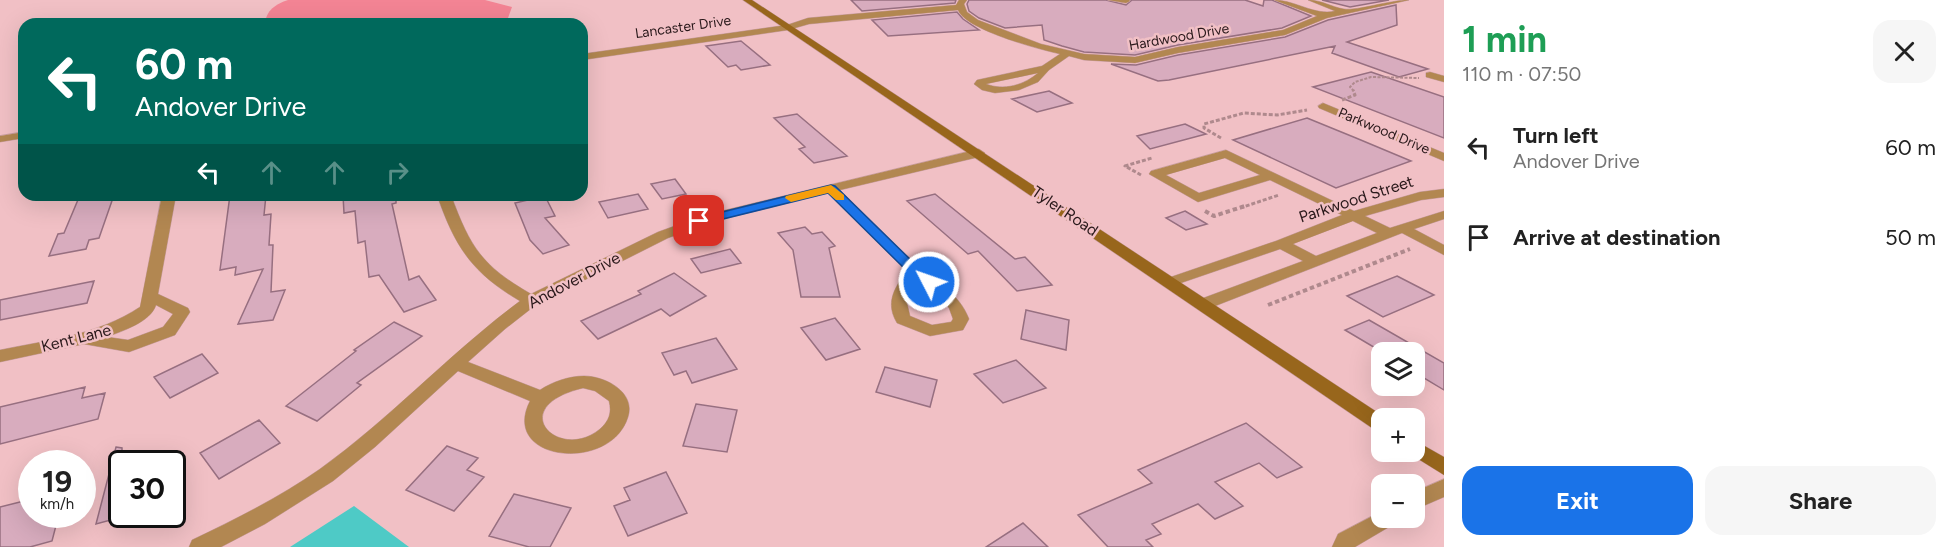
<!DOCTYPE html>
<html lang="en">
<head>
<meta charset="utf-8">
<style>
  :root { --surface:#fff; --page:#f6f6f6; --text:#222; --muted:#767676; --accent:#1a73e8 }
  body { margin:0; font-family:Figtree,sans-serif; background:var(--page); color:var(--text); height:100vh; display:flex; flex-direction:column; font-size:22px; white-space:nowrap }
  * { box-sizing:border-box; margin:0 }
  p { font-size:20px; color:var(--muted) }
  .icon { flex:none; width:33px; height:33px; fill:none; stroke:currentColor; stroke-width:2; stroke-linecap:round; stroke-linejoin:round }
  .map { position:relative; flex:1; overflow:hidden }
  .details { display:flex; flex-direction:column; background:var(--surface); width:510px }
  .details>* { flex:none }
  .guide { position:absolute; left:18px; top:18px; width:570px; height:183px; border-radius:18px; box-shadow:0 6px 24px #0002; background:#00695c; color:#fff; overflow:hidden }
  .buttons { position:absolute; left:1371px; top:342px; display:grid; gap:12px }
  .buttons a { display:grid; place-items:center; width:54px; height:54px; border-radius:12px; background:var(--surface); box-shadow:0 6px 24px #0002; font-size:30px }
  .speed { position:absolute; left:18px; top:450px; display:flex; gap:12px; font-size:30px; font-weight:700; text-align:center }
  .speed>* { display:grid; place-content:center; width:78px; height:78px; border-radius:50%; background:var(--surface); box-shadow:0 6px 24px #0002; line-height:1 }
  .speed small { font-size:15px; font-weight:400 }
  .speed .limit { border:3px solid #111; border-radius:9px; background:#fff; color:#111 }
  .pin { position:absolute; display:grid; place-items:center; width:51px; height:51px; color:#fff; margin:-26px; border-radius:12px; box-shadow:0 3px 9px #0006 }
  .me { position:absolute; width:66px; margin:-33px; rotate:311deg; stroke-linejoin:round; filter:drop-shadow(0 0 4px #0008) }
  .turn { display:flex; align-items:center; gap:21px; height:126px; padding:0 18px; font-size:27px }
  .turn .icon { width:78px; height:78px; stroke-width:2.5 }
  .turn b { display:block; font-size:42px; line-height:51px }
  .lanes { display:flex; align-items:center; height:57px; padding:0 18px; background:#0003; justify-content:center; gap:30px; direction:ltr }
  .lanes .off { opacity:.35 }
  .round { display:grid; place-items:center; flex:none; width:63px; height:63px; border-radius:18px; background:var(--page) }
  .headline { display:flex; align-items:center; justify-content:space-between; height:102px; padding:0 18px }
  h1 { font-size:36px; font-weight:700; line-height:45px; color:#1e9e55 }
  .primary-button { display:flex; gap:12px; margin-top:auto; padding:12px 18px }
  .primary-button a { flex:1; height:69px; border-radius:18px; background:var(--accent); color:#fff; font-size:24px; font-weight:700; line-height:69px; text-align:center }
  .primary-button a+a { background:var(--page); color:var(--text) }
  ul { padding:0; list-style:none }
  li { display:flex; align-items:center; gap:18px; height:90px; padding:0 18px }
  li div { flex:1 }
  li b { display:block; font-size:22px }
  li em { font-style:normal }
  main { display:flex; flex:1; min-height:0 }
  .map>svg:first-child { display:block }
  .green { fill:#f38494 }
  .water { fill:#4ecac6 }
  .building { fill:#d8acbe; stroke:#976f80; stroke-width:1.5 }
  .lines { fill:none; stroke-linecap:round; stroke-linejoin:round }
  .street-casing { stroke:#c99ea3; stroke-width:1 }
  .secondary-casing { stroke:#c99ea3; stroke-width:1 }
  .path-far2 { stroke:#af898d; stroke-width:2; stroke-dasharray:3 1.5; stroke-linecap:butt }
  .path-far1 { stroke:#af898d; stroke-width:3; stroke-dasharray:4 2; stroke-linecap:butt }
  .path { stroke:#af898d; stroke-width:4; stroke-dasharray:4.5 3; stroke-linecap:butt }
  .street { fill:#b28751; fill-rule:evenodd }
  .secondary { fill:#98661c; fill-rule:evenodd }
  .route { fill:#1a73e8; stroke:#114b97; stroke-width:1.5 }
  .slow { fill:#f59e0b }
  .labels { text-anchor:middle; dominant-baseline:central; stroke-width:5; stroke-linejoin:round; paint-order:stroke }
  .far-street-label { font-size:14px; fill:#29181a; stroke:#f1c0c5 }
  .street-label { font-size:16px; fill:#29181a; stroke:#f1c0c5 }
</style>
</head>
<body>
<main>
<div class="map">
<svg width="1444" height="547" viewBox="0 0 1444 547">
  <rect width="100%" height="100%" fill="#f1c0c5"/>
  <path class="green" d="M288,0H485L512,7L508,18L501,24H265C266,10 276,4 288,0Z"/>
  <path class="water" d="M354,506L409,547H290Z"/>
  <path class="building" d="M851,0H956L955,3L862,11Z
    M969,0H1106L1126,5L1132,0H1245L1263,6L1264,0H1272L1311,16L1282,28L1178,45L1135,55L1084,52L1062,46L1044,40L1042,25L1005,28L979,18L969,11L967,4Z
    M1322,0H1389L1350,7Z
    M1396,5L1397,25L1347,42L1428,69L1399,77L1332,53L1335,46L1169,80L1158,81L1111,64L1136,65L1178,55L1285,37L1328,20Z
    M957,12L963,19L979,30L888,36L872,20Z
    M741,41L770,65L741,70L736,65L728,67L706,46Z
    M1371,72L1444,97V138L1313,87Z
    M1049,91L1072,103L1037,112L1012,99Z
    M797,114L830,142L847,156L814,163L799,149L805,147L774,118Z
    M1307,118L1356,138L1411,161L1336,188L1233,140Z
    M1185,124L1206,134L1150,149L1137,136Z
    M675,179L686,194L662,199L651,184Z
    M638,194L648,209L608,218L599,202Z
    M935,194L1015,259L1025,257L1052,285L1017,291L978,251L968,254L907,201Z
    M80,195H114L99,238L89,240L86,249L49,256L58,234L64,233Z
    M230,195H266L264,215L271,214L269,245H273L271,292L285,290L273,320L238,324L263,269L235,275L236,267L220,270Z
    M343,195H396V203L392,204L409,280L419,276L436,300L404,312L379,275L369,277L365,241L358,243L355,211L344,213Z
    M545,196L555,216L545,218L569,245L543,254L530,240L515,203Z
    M1185,211L1207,224L1186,230L1166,218Z
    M805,227L812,234L822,232L835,246L829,248L840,297H801L793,250L778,233Z
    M730,249L741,263L701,273L691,259Z
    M674,273L706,296L670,316L661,309L598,339L581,321L641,294L638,291Z
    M1397,276L1434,295L1383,317L1347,296Z
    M94,281L87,303L0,320V300Z
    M1026,310L1069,320L1066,350L1021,339Z
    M835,318L860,349L826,360L801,328Z
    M1369,320L1444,363V390L1414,372V352H1382L1345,330Z
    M394,322L422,336L357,383L361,385L317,421L286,406L356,351L354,350Z
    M716,338L737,369L692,383L686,371L674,375L662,353Z
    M202,354L218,373L170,398L154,377Z
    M1016,360L1046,388L1003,403L974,374Z
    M885,367L937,380L930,407L876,392Z
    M85,387L82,398L105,393L98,419L0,444V407Z
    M696,404L737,410L727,452L683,446Z
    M259,420L280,443L219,479L200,453Z
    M1246,423L1302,467L1277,478L1259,463L1215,482L1243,506L1215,519L1198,504L1152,524L1161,534L1146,540L1153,547H1108L1078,515L1152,483L1138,470Z
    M447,446L478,458L467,470L484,477L454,511L406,490Z
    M116,447L122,448V517L96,524Z
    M666,472L687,513L628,536L614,506L630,500L624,488Z
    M514,494L571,508L550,547H529L489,536Z
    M32,499V514H59L52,541L30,547H0V507Z
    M1023,523L1048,547H986Z"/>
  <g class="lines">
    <defs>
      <path id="street" d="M959,0H967L964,4L967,12L978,20L1041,44L1084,54L1135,57L1178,47L1283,30L1317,16L1274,0C1295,0 1315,16 1335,11L1308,0C1322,0 1331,7 1344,9C1357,11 1390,0 1409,0L1327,18L1285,35L1178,53L1135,63L1084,60L1069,56L1049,70L1038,82L1019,90L995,93L982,90L974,84L977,80L1042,66L1060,54C1038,49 966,30 958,10L809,24L788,30L582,60V54L787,25L808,18L956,5ZM1038,73C1024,85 1004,91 986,84Z
        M1108,0H1129L1130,1L1126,3Z
        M1430,72L1444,76V82L1426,77V73Z
        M1323,103L1444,153V161L1319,108L1318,106Z
        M24,132V138L0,142V136Z
        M979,149L985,153L983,156L840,190C866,216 891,241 918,266C938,284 959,293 969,319L963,330L930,336L897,323C885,303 894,288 907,271L828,193L715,221L668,238L537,304L505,329L468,362L540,390C552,382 569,376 584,376C605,376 636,392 628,417C611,473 499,462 530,401L458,371L375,447L333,481L265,524L221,547H189L192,540C236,519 280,497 320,469C391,418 450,353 520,301C472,273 455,247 437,195H451C470,247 482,266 531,294L658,232L705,215ZM916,279L939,296L949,308L953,319L951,322L932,325L910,316L906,299ZM583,388L595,391L609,401C612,413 609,421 600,429C559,463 503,407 583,388Z
        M1226,150L1354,211L1420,192L1444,189V197L1421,200L1365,216L1390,228L1444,211V219L1414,229L1444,245V255L1402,233L1210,308H1198L1196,304L1198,300L1303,261L1280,249L1175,285H1165L1162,282L1165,279L1276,241L1342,215L1270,180L1198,202L1149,174L1151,171ZM1225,158L1260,175L1199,193L1166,175ZM1353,221L1377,233L1316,256L1293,244Z
        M162,195H176L158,294L188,308L190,312L175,335L129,352L84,344L0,362V350C48,340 98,335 140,307ZM156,305L173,314L163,327L128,340L107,337C122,331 151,322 156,305Z
        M1444,479V497L1414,510V492Z
        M1382,511V518H1397L1394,524L1355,547H1332L1338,534Z"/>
      <path id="secondary" d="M743,0H752L1386,418H1382V432L1375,430Z
        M1414,440L1444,457V475L1407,452H1414Z"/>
    </defs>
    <use href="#street" class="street-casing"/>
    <use href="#secondary" class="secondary-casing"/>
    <path class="path-far2" d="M1354,91L1350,87L1355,82L1371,77L1419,78"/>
    <path class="path-far1" d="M1342,100L1355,95L1353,90
      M1221,138L1204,128V124L1244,113L1277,115L1307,110
      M1141,175L1125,166L1152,158
      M1240,208L1279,195"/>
    <path class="path" d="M1205,211L1214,216L1245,206
      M1268,305L1410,249"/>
    <use href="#street" class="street"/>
    <use href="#secondary" class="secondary"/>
  </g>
  <path class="route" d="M831,185L835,186L919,268L936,282L934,285H925L910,274L828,193L699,225L692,221L694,219Z"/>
  <path class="slow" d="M831,185L844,195V200H836L828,193L791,202L785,198L786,196Z"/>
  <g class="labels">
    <g class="far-street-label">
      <text transform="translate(683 27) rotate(-8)">Lancaster Drive</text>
      <text transform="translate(1179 37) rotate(-10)">Hardwood Drive</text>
      <text transform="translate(1384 131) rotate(23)">Parkwood Drive</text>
    </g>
    <g class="street-label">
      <text transform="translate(1356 199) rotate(-18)">Parkwood Street</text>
      <text transform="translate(1065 211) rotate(34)">Tyler Road</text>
      <text transform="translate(574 280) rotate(-28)">Andover Drive</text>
      <text transform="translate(76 338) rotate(-14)">Kent Lane</text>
    </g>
  </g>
</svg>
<div class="buttons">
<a><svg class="icon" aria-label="layers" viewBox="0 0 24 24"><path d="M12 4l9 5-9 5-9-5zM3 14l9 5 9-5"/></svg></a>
<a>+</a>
<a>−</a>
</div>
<div class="speed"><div>19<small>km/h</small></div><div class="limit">30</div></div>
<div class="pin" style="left:699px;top:221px;background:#d93025"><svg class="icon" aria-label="arrive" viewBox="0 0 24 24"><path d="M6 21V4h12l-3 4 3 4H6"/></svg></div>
<svg class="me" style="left:929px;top:282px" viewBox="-20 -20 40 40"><circle r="17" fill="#1a73e8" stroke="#fff" stroke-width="3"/><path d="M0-11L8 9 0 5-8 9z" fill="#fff"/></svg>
<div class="guide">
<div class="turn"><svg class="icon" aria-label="left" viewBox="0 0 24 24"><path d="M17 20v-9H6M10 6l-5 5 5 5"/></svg><div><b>60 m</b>Andover Drive</div></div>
<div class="lanes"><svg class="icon" aria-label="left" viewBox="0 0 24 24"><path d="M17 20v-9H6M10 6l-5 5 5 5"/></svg><svg class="icon off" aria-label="ahead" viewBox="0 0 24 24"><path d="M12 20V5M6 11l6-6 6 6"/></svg><svg class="icon off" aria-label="ahead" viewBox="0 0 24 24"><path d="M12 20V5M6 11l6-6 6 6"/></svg><svg class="icon off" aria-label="right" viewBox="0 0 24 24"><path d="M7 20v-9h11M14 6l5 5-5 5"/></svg></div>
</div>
</div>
<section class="details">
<div class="headline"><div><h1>1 min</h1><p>110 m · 07:50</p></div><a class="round"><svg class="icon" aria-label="close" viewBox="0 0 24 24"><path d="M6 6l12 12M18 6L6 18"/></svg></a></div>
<ul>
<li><svg class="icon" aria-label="left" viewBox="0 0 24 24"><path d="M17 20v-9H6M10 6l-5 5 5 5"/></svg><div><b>Turn left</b><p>Andover Drive</p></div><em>60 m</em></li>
<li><svg class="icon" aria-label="arrive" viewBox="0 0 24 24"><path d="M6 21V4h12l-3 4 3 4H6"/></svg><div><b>Arrive at destination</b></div><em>50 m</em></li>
</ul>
<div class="primary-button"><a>Exit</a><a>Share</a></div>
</section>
</main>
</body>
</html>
